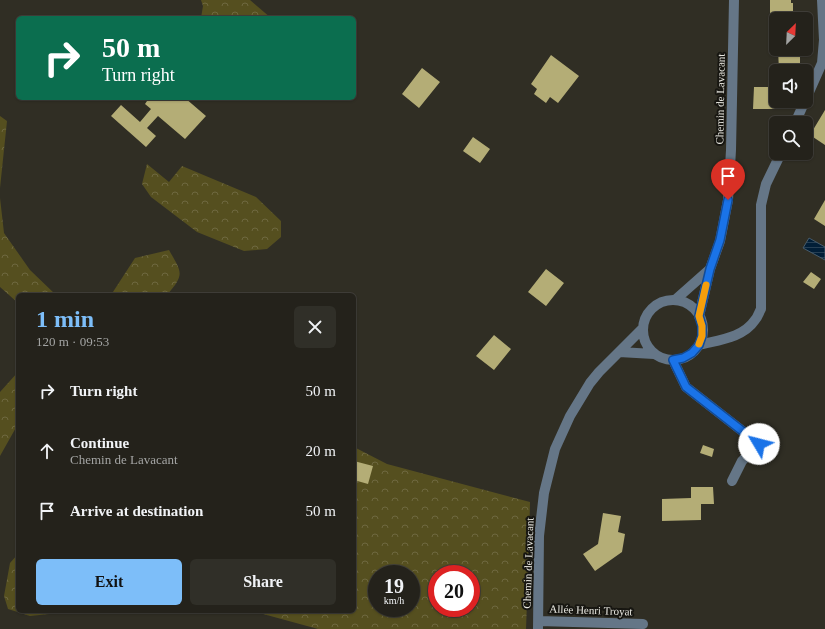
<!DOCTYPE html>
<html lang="en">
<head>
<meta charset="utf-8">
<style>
  :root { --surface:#24221b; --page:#302f28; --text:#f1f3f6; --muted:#a3a4a3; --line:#413f3a; --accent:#7dbef9 }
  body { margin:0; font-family:Georgia,serif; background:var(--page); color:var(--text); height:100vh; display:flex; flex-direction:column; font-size:15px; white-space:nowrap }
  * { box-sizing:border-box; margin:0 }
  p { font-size:13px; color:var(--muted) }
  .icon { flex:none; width:22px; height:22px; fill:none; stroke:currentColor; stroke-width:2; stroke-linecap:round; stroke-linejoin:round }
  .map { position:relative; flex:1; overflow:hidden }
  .sheet { position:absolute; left:16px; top:293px; width:340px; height:320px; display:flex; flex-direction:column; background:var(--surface); border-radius:6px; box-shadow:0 1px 3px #0004,0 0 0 1px var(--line) }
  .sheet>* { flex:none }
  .guide { position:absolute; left:16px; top:16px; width:340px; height:84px; border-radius:6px; box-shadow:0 1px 3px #0004,0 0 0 1px var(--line); background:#0b6e4f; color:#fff; overflow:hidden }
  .needle { width:26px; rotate:24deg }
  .controls { position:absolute; left:769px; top:12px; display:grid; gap:8px }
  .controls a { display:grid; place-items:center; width:44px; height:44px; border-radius:6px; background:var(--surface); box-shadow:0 1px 3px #0004,0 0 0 1px var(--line); font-size:20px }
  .speed { position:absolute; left:368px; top:565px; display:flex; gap:8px; font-size:20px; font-weight:700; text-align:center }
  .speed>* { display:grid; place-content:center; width:52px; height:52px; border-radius:50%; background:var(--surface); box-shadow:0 1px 3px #0004,0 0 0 1px var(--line); line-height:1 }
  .speed small { font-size:10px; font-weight:400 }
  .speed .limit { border:6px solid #d22; background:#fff; color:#111 }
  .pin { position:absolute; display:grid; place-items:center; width:34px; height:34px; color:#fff; margin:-41px -17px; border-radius:50% 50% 50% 0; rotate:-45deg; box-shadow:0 0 4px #0007 }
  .pin .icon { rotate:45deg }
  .me { position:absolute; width:44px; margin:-22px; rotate:307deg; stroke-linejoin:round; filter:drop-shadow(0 0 3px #0008) }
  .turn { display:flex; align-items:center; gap:14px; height:84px; padding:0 20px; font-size:18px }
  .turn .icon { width:52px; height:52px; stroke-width:2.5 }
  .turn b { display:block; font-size:28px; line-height:34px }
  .round { display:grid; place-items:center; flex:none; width:42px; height:42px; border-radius:6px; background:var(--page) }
  .summary { display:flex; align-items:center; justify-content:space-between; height:68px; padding:0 20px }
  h1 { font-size:24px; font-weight:700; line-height:30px; color:var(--accent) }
  .cta { display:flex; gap:8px; margin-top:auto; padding:8px 20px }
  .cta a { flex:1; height:46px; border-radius:6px; background:var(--accent); color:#111; font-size:16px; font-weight:700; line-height:46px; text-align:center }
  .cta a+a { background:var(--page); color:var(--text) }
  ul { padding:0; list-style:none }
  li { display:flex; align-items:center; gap:12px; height:60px; padding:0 20px }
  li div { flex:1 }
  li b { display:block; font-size:15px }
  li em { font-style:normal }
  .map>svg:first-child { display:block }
  .forest { fill:url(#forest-crowns); fill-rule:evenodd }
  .water { fill:url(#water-rules); stroke:#475b6a }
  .building { fill:#b4ad76 }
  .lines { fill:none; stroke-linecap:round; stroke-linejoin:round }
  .minor { stroke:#657687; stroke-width:10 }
  .route-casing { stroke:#114b97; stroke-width:10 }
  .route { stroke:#1a73e8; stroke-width:7 }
  .slow { stroke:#f59e0b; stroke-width:7 }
  .labels { text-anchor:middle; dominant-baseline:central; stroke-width:4; stroke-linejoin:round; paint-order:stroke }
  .street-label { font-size:11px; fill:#eae9e2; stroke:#171611 }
</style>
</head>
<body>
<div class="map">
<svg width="825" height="629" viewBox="0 0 825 629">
  <defs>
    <pattern id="forest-crowns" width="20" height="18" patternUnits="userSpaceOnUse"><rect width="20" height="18" fill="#554f1f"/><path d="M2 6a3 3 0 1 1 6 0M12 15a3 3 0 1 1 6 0" fill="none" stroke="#6e683f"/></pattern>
    <pattern id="water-rules" width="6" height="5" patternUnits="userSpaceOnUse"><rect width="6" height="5" fill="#011e37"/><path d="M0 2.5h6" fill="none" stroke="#263f54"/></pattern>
  </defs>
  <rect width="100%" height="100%" fill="#302e24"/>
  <path class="forest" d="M201,0H250L271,18H201L203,6Z
    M0,116L7,121L0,188Z
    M147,164L169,182L182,166L256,197L281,221V237L267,249L244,251L197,232L151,197L142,184Z
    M0,198L4,233L30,270L56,295H18V303L0,287Z
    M169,250C182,273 185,274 167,295H111L135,258Z
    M18,372V424L0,456V392Z
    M354,447L387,464L530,502L529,547L526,629H318L252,611H354ZM377,574H411V608H377ZM437,574H471V608H437Z
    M18,554V611H52L49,614L30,616L8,609L4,596L10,563Z"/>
  <path class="water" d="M809,238L825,247V260L803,248Z"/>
  <path class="building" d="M770,0H791V3H793V19H776V24H770Z
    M778,49H800V66H798V71H779Z
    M551,55L579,76L558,103L550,97L546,103L534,94L537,89L531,84Z
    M422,68L440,82L419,108L402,94Z
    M754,87H776V101H786V107H778V109H753Z
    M149,98H185L206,116L185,139L158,116L147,128L156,136L146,147L111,116L121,105L140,122L151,109L145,104Z
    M825,110V145L810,135Z
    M473,137L490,149L480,163L463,151Z
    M825,200V226L814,219Z
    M546,269L564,283L546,306L528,292Z
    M811,272L821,279L814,289L803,282Z
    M494,335L511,349L494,370L476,356Z
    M703,445L714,449L712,457L700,453Z
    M354,461L373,466L368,484L354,480Z
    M691,487H713L714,504H701V520L662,521V499L691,498Z
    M603,513L621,516L618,532L625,534L622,552L595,571L583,554L598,544Z"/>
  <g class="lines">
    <path class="minor" d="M806,99L822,63L824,40L822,0
      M795,123L805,101
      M675,300L710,269
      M643 330a30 30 0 1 1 60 0a30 30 0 1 1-60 0Z
      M699,316L710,269L720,241L728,200L731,150L734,0
      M699,345C718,340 743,338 755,320C758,317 759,312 761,309V205L766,184L781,153
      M619,352L654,354
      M673,360L686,387L759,444L742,461L732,481
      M539,621L643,624
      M538,629L539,536L544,493L555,449L570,416L590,383L599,372L643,328"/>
  </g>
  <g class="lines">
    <defs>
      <path id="route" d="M728,200L720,240L710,269L699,316L702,326V336L699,345L692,353L683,358L673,360L686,387L759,444"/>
    </defs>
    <use href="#route" class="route-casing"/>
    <use href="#route" class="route"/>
    <path class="slow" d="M699,344L702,336V326L699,316L706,285"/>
  </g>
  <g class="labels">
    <g class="street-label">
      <text transform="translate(720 99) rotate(-89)">Chemin de Lavacant</text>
      <text transform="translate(528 563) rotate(-88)">Chemin de Lavacant</text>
      <text transform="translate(591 610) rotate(2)">Allée Henri Troyat</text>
    </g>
  </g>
</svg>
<div class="controls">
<a><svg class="needle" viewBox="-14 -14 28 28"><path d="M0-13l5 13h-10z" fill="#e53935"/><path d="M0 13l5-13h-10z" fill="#a3a4a3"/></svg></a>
<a><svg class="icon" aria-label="sound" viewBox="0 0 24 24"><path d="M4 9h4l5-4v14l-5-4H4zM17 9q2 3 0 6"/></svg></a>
<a><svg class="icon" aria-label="search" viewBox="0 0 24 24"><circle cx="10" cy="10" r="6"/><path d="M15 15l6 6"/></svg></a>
</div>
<div class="speed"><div>19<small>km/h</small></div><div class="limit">20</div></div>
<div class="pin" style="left:728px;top:200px;background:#d93025"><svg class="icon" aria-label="arrive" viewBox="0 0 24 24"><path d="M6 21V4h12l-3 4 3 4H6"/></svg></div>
<svg class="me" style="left:759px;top:444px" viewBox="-20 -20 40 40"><circle r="19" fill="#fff"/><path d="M0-13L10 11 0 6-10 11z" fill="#1a73e8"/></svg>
<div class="guide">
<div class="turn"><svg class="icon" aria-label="right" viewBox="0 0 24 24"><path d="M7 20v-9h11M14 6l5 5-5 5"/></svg><div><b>50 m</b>Turn right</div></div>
</div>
<section class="sheet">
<div class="summary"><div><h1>1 min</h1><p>120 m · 09:53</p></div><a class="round"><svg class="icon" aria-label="close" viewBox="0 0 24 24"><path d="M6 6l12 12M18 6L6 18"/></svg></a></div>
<ul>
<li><svg class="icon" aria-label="right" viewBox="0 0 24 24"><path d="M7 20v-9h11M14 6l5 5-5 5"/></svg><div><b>Turn right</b></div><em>50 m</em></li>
<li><svg class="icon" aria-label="ahead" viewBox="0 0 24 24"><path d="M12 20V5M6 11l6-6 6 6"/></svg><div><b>Continue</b><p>Chemin de Lavacant</p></div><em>20 m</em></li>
<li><svg class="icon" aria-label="arrive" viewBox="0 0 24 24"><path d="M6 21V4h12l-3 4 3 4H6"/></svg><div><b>Arrive at destination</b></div><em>50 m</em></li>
</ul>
<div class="cta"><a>Exit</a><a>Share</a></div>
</section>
</div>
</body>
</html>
